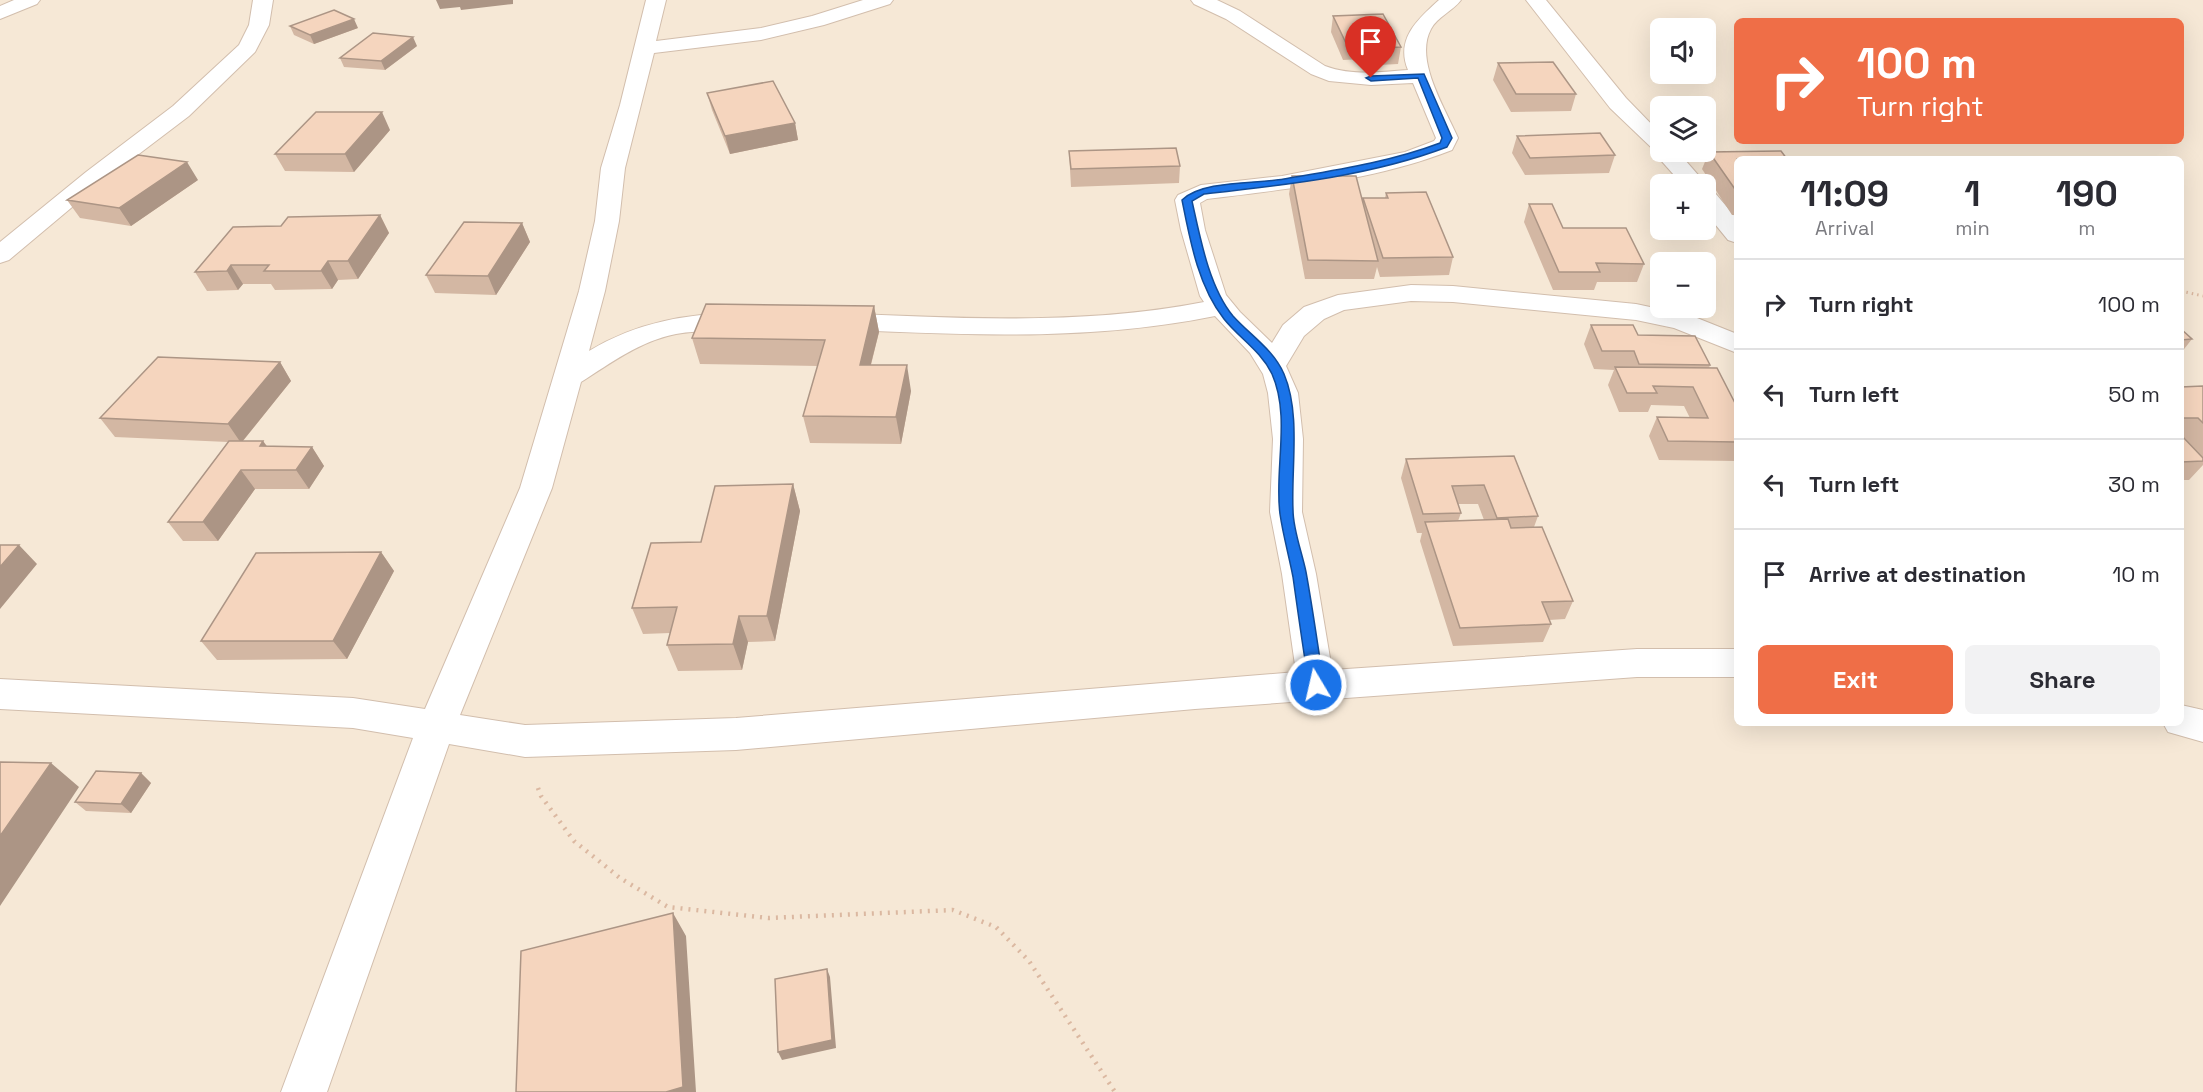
<!DOCTYPE html>
<html lang="en">
<head>
<meta charset="utf-8">
<style>
  :root { --surface:#fff; --page:#f2f2f3; --text:#2b2b33; --muted:#7c7c81; --line:#e1e1e2; --accent:#ef6e47 }
  body { margin:0; font-family:"Space Grotesk",sans-serif; background:var(--page); color:var(--text); height:100vh; display:flex; flex-direction:column; font-size:22px; white-space:nowrap }
  * { box-sizing:border-box; margin:0 }
  p { font-size:20px; color:var(--muted) }
  .icon { flex:none; width:33px; height:33px; fill:none; stroke:currentColor; stroke-width:2; stroke-linecap:round; stroke-linejoin:round }
  .map { position:relative; flex:1; overflow:hidden }
  .details { position:absolute; left:1734px; top:156px; width:450px; height:570px; display:flex; flex-direction:column; background:var(--surface); border-radius:9px; box-shadow:0 6px 24px #0002 }
  .details>* { flex:none }
  .guide { position:absolute; left:1734px; top:18px; width:450px; height:126px; border-radius:9px; box-shadow:0 6px 24px #0002; background:#ef6e47; color:#fff; overflow:hidden }
  .tools { position:absolute; left:1650px; top:18px; display:grid; gap:12px }
  .tools a { display:grid; place-items:center; width:66px; height:66px; border-radius:9px; background:var(--surface); box-shadow:0 6px 24px #0002; font-size:30px }
  .pin { position:absolute; display:grid; place-items:center; width:51px; height:51px; color:#fff; margin:-62px -26px; border-radius:50% 50% 50% 0; rotate:-45deg; box-shadow:0 0 6px #0007 }
  .pin .icon { rotate:45deg }
  .me { position:absolute; width:66px; margin:-33px; rotate:351deg; stroke-linejoin:round; filter:drop-shadow(0 0 4px #0008) }
  .turn { display:flex; align-items:center; gap:21px; height:126px; padding:0 24px; font-size:27px }
  .turn .icon { width:78px; height:78px; stroke-width:2.5 }
  .turn b { display:block; font-size:42px; line-height:51px }
  .eta { display:flex; justify-content:space-evenly; align-items:center; height:102px; text-align:center }
  .eta b { font-size:36px; font-weight:700; line-height:42px }
  .action { display:flex; gap:12px; margin-top:auto; padding:12px 24px }
  .action a { flex:1; height:69px; border-radius:9px; background:var(--accent); color:#fff; font-size:24px; font-weight:700; line-height:69px; text-align:center }
  .action a+a { background:var(--page); color:var(--text) }
  ul { padding:0; list-style:none }
  li { display:flex; align-items:center; gap:18px; height:90px; padding:0 24px; border-top:2px solid var(--line) }
  li div { flex:1 }
  li b { display:block; font-size:22px }
  li em { font-style:normal }
  .map>svg:first-child { display:block }
  .residential { fill:#f6e8d6; fill-rule:evenodd }
  .lines { fill:none; stroke-linecap:round; stroke-linejoin:round }
  .minor-casing { stroke:#d2bead; stroke-width:2 }
  .path-far1 { stroke:#dbb8a1; stroke-width:3; stroke-dasharray:1.5 4; stroke-linecap:butt }
  .path { stroke:#dbb8a1; stroke-width:4.5; stroke-dasharray:2 6; stroke-linecap:butt }
  .minor { fill:#fff; fill-rule:evenodd }
  .wall { fill:#d3b7a3; fill-rule:evenodd }
  .shaded-wall { fill:#ac9585 }
  .building { fill:#f5d5be; stroke:#ac9585; stroke-width:1.5 }
  .route { fill:#1a73e8; stroke:#114b97; stroke-width:1.5 }
</style>
</head>
<body>
<div class="map">
<svg width="2203" height="1092" viewBox="0 0 2203 1092">
  <rect width="100%" height="100%" fill="#fef6e9"/>
  <path class="residential" d="M0,0H2203V1092H0ZM1737,21H2181V141H1737ZM1660,28H1706V74H1660ZM1660,106H1706V152H1660ZM1737,159H2181V723H1737ZM1660,184H1706V230H1660ZM1660,262H1706V308H1660Z"/>
  <g class="lines">
    <defs>
      <path id="minor" d="M14,0H40L37,4L0,19V6Z
        M253,0H273L269,25L255,52L189,116L102,182L9,260L0,263V242L86,172L173,106L239,45L249,25Z
        M646,0H666L656,41L761,28L812,16L863,0H893L890,4L824,25L761,40L654,53L625,168L619,221L605,291L589,351C637,322 688,313 744,313L754,315L758,321L754,327C729,333 701,329 676,334C640,341 611,363 581,382L552,488L460,715L525,725L736,718L1296,672L1282,574L1270,512L1273,439L1268,393L1263,374L1250,353L1215,316C1087,342 960,335 831,329L821,327L817,321L821,315L831,313C956,318 1081,326 1204,302L1200,296L1181,230L1175,200L1178,195L1201,185L1282,176L1405,152L1434,141L1436,138L1413,83L1371,85L1329,81L1311,74L1226,19L1194,4L1191,0H1217L1240,11L1325,66C1352,76 1380,72 1408,70C1395,39 1418,19 1439,0H1461C1453,11 1437,17 1431,29C1414,60 1445,108 1458,138L1452,150C1376,180 1288,189 1207,199L1200,203L1205,230L1226,295L1240,312L1272,343L1283,325L1304,307L1338,295L1411,285L1453,286L1636,304L1692,316L1737,334V353L1674,328L1636,320L1453,302L1411,301L1344,310L1324,319L1304,336L1286,366L1298,393L1303,439L1302,512L1316,574L1332,670L1637,649H1737V677H1637L1195,709L736,750L525,757L449,744L327,1092H281L413,738L353,728L0,709V679L353,698L425,709L520,488L579,291L595,221L601,168L620,105Z
        M1526,0H1546L1626,98L1660,133V152H1678L1706,184V185L1682,184L1658,157L1655,151L1610,108Z
        M1706,191L1715,193L1737,219V243L1728,240L1706,213Z
        M2181,705L2203,710V742L2168,732L2163,723H2181Z"/>
    </defs>
    <use href="#minor" class="minor-casing"/>
    <path class="path-far1" d="M2181,291L2203,296"/>
    <path class="path" d="M538,788L541,796L574,841L620,878L668,907L768,918L953,910L996,927L1029,961L1115,1092"/>
    <use href="#minor" class="minor"/>
  </g>
  <path class="wall" d="M1383,14L1401,47L1398,64L1379,65L1367,41H1366L1367,43L1364,59L1343,60L1331,32L1333,16Z
    M290,26L358,28L314,44L294,35Z
    M417,46L385,70L344,67L340,58Z
    M1498,63L1576,94L1571,111L1511,112L1493,80Z
    M707,93L795,123L798,140L730,154L712,110Z
    M390,130L354,172L285,171L275,154Z
    M1517,136L1615,155L1609,173L1525,175L1512,153Z
    M1069,151L1180,166L1179,183L1071,187Z
    M1709,152L1737,159V215H1732L1702,169Z
    M1292,176L1362,201L1363,198H1385L1386,193L1453,257L1449,275L1380,277L1377,267L1374,279H1305L1289,194Z
    M198,180L131,226L80,218L67,200Z
    M1529,204L1563,228L1644,264L1637,282H1597L1594,290H1553L1524,222Z
    M380,215L389,233L358,279L338,280L332,289L275,290L271,284H243L238,290L207,291L195,272L281,226Z
    M522,223L530,242L496,295L435,293L426,275Z
    M874,306L879,332L871,365L911,391L901,444L810,443L803,416L818,366L700,364L692,338Z
    M1591,325L1638,335L1710,365L1709,368L1737,407V461L1659,460L1649,436L1657,417L1690,418L1684,406L1651,405L1648,412H1619L1608,385L1614,370L1594,369L1584,344Z
    M2181,329L2192,339L2181,353Z
    M280,362L291,381L243,441H263L267,446L312,447L324,466L309,489H255L218,541H183L168,522L228,442L115,437L100,418Z
    M2203,386V465L2189,480H2181V387Z
    M1514,456L1538,516L1534,527L1573,601L1565,619L1549,620L1551,624L1543,642L1453,646L1420,541L1422,533H1417L1401,478L1406,459ZM1458,504H1478L1484,520L1458,521L1461,513Z
    M793,484L800,511L775,641L748,642L742,670L678,671L667,645L670,633L643,634L632,608L701,542Z
    M381,552L394,571L347,659L217,660L201,641Z
    M141,773L151,783L131,813L86,811L75,802Z"/>
  <path class="shaded-wall" d="M436,0H513V4L461,10L460,7L440,9Z
    M354,19L358,28L314,44L310,35Z
    M413,37L417,46L385,70L381,61Z
    M382,112L390,130L354,172L345,154Z
    M795,123L798,140L730,154L725,136Z
    M187,162L198,180L131,226L119,208Z
    M380,215L389,233L358,279L348,261Z
    M522,223L530,242L496,295L488,276Z
    M328,261L338,280L332,289L321,271Z
    M231,265L243,284L238,290L227,271Z
    M874,306L879,332L864,391L860,365Z
    M280,362L291,381L241,443L228,424Z
    M907,365L911,391L901,444L896,417Z
    M263,441L276,460L260,446Z
    M312,447L324,466L309,489L296,470Z
    M241,470L255,489L218,541L203,522Z
    M793,484L800,511L775,641L767,616Z
    M19,545L37,564L0,609V567Z
    M381,552L394,571L347,659L333,641Z
    M739,616L748,642L742,670L733,644Z
    M51,763L79,787L0,906V836Z
    M141,773L151,783L131,813L121,804Z
    M673,913L686,936L696,1092H666Z
    M827,969L830,977L836,1048L782,1060L778,1052Z"/>
  <path class="building" d="M334,10L354,19L310,35L290,26Z
    M1383,14L1401,47L1381,48L1370,24H1358L1367,43H1346L1333,16Z
    M373,33L413,37L381,61L340,58Z
    M1553,62L1576,94H1516L1498,63Z
    M773,81L795,123L725,136L707,93Z
    M316,112H382L345,154H275Z
    M1600,133L1615,155L1530,158L1517,136Z
    M1176,148L1180,166L1071,169L1069,151Z
    M1781,151L1787,159H1737V192L1709,152Z
    M138,155L187,162L119,208L67,200Z
    M1292,176H1356L1378,261L1308,260Z
    M1426,192L1453,257L1383,258L1363,198H1388L1386,193Z
    M1529,204H1552L1563,228H1626L1644,264L1596,263L1600,272H1559Z
    M380,215L348,261H328L321,271H264L269,265H231L227,271L195,272L233,227L281,226L288,217Z
    M464,222L522,223L488,276L426,275Z
    M706,304L874,306L860,365H907L896,417L803,416L825,340L692,338Z
    M1591,325H1633L1638,335L1695,336L1710,365L1639,364L1634,351H1602Z
    M2181,329L2192,339L2181,340Z
    M158,357L280,362L228,424L100,418Z
    M1615,367L1717,368L1737,407V442L1668,441L1657,417L1708,418L1693,387L1653,386L1657,393H1627Z
    M2203,386V423L2198,418H2181V387Z
    M2181,435L2203,458V461L2181,462Z
    M229,441H263L260,446L312,447L296,470H241L203,522H168Z
    M1514,456L1538,516L1497,518L1484,485L1452,486L1461,513L1423,514L1406,459Z
    M793,484L767,616H739L733,644L667,645L677,607L632,608L651,543L701,542L715,486Z
    M1508,519L1511,528L1542,527L1573,601L1542,602L1551,624L1460,628L1425,522Z
    M0,545H19L0,567Z
    M381,552L333,641H201L256,553Z
    M0,762L51,763L0,836Z
    M96,771L141,773L121,804L75,802Z
    M673,913L683,1087L666,1092H516L521,951Z
    M827,969L832,1040L778,1052L775,979Z"/>
  <path class="route" d="M1424,74L1452,138L1447,147C1371,176 1285,185 1204,194L1192,201C1200,237 1209,287 1233,316C1250,335 1273,349 1284,374C1301,414 1291,468 1293,510C1293,530 1302,552 1306,572C1313,610 1318,648 1324,685L1322,689H1311L1309,685C1303,649 1298,613 1293,577C1289,556 1283,535 1280,514C1274,470 1291,417 1272,374C1261,351 1239,338 1224,319C1198,286 1190,240 1182,200C1202,180 1256,184 1284,179C1336,170 1390,162 1440,143L1442,138L1418,78L1371,81L1366,78L1371,76Z"/>
</svg>
<div class="tools">
<a><svg class="icon" aria-label="sound" viewBox="0 0 24 24"><path d="M4 9h4l5-4v14l-5-4H4zM17 9q2 3 0 6"/></svg></a>
<a><svg class="icon" aria-label="layers" viewBox="0 0 24 24"><path d="M12 4l9 5-9 5-9-5zM3 14l9 5 9-5"/></svg></a>
<a>+</a>
<a>−</a>
</div>
<div class="pin" style="left:1371px;top:78px;background:#d93025"><svg class="icon" aria-label="arrive" viewBox="0 0 24 24"><path d="M6 21V4h12l-3 4 3 4H6"/></svg></div>
<svg class="me" style="left:1316px;top:685px" viewBox="-20 -20 40 40"><circle r="17" fill="#1a73e8" stroke="#fff" stroke-width="3"/><path d="M0-11L8 9 0 5-8 9z" fill="#fff"/></svg>
<div class="guide">
<div class="turn"><svg class="icon" aria-label="right" viewBox="0 0 24 24"><path d="M7 20v-9h11M14 6l5 5-5 5"/></svg><div><b>100 m</b>Turn right</div></div>
</div>
<section class="details">
<div class="eta">
<div><b>11:09</b><p>Arrival</p></div>
<div><b>1</b><p>min</p></div>
<div><b>190</b><p>m</p></div>
</div>
<ul>
<li><svg class="icon" aria-label="right" viewBox="0 0 24 24"><path d="M7 20v-9h11M14 6l5 5-5 5"/></svg><div><b>Turn right</b></div><em>100 m</em></li>
<li><svg class="icon" aria-label="left" viewBox="0 0 24 24"><path d="M17 20v-9H6M10 6l-5 5 5 5"/></svg><div><b>Turn left</b></div><em>50 m</em></li>
<li><svg class="icon" aria-label="left" viewBox="0 0 24 24"><path d="M17 20v-9H6M10 6l-5 5 5 5"/></svg><div><b>Turn left</b></div><em>30 m</em></li>
<li><svg class="icon" aria-label="arrive" viewBox="0 0 24 24"><path d="M6 21V4h12l-3 4 3 4H6"/></svg><div><b>Arrive at destination</b></div><em>10 m</em></li>
</ul>
<div class="action"><a>Exit</a><a>Share</a></div>
</section>
</div>
</body>
</html>
